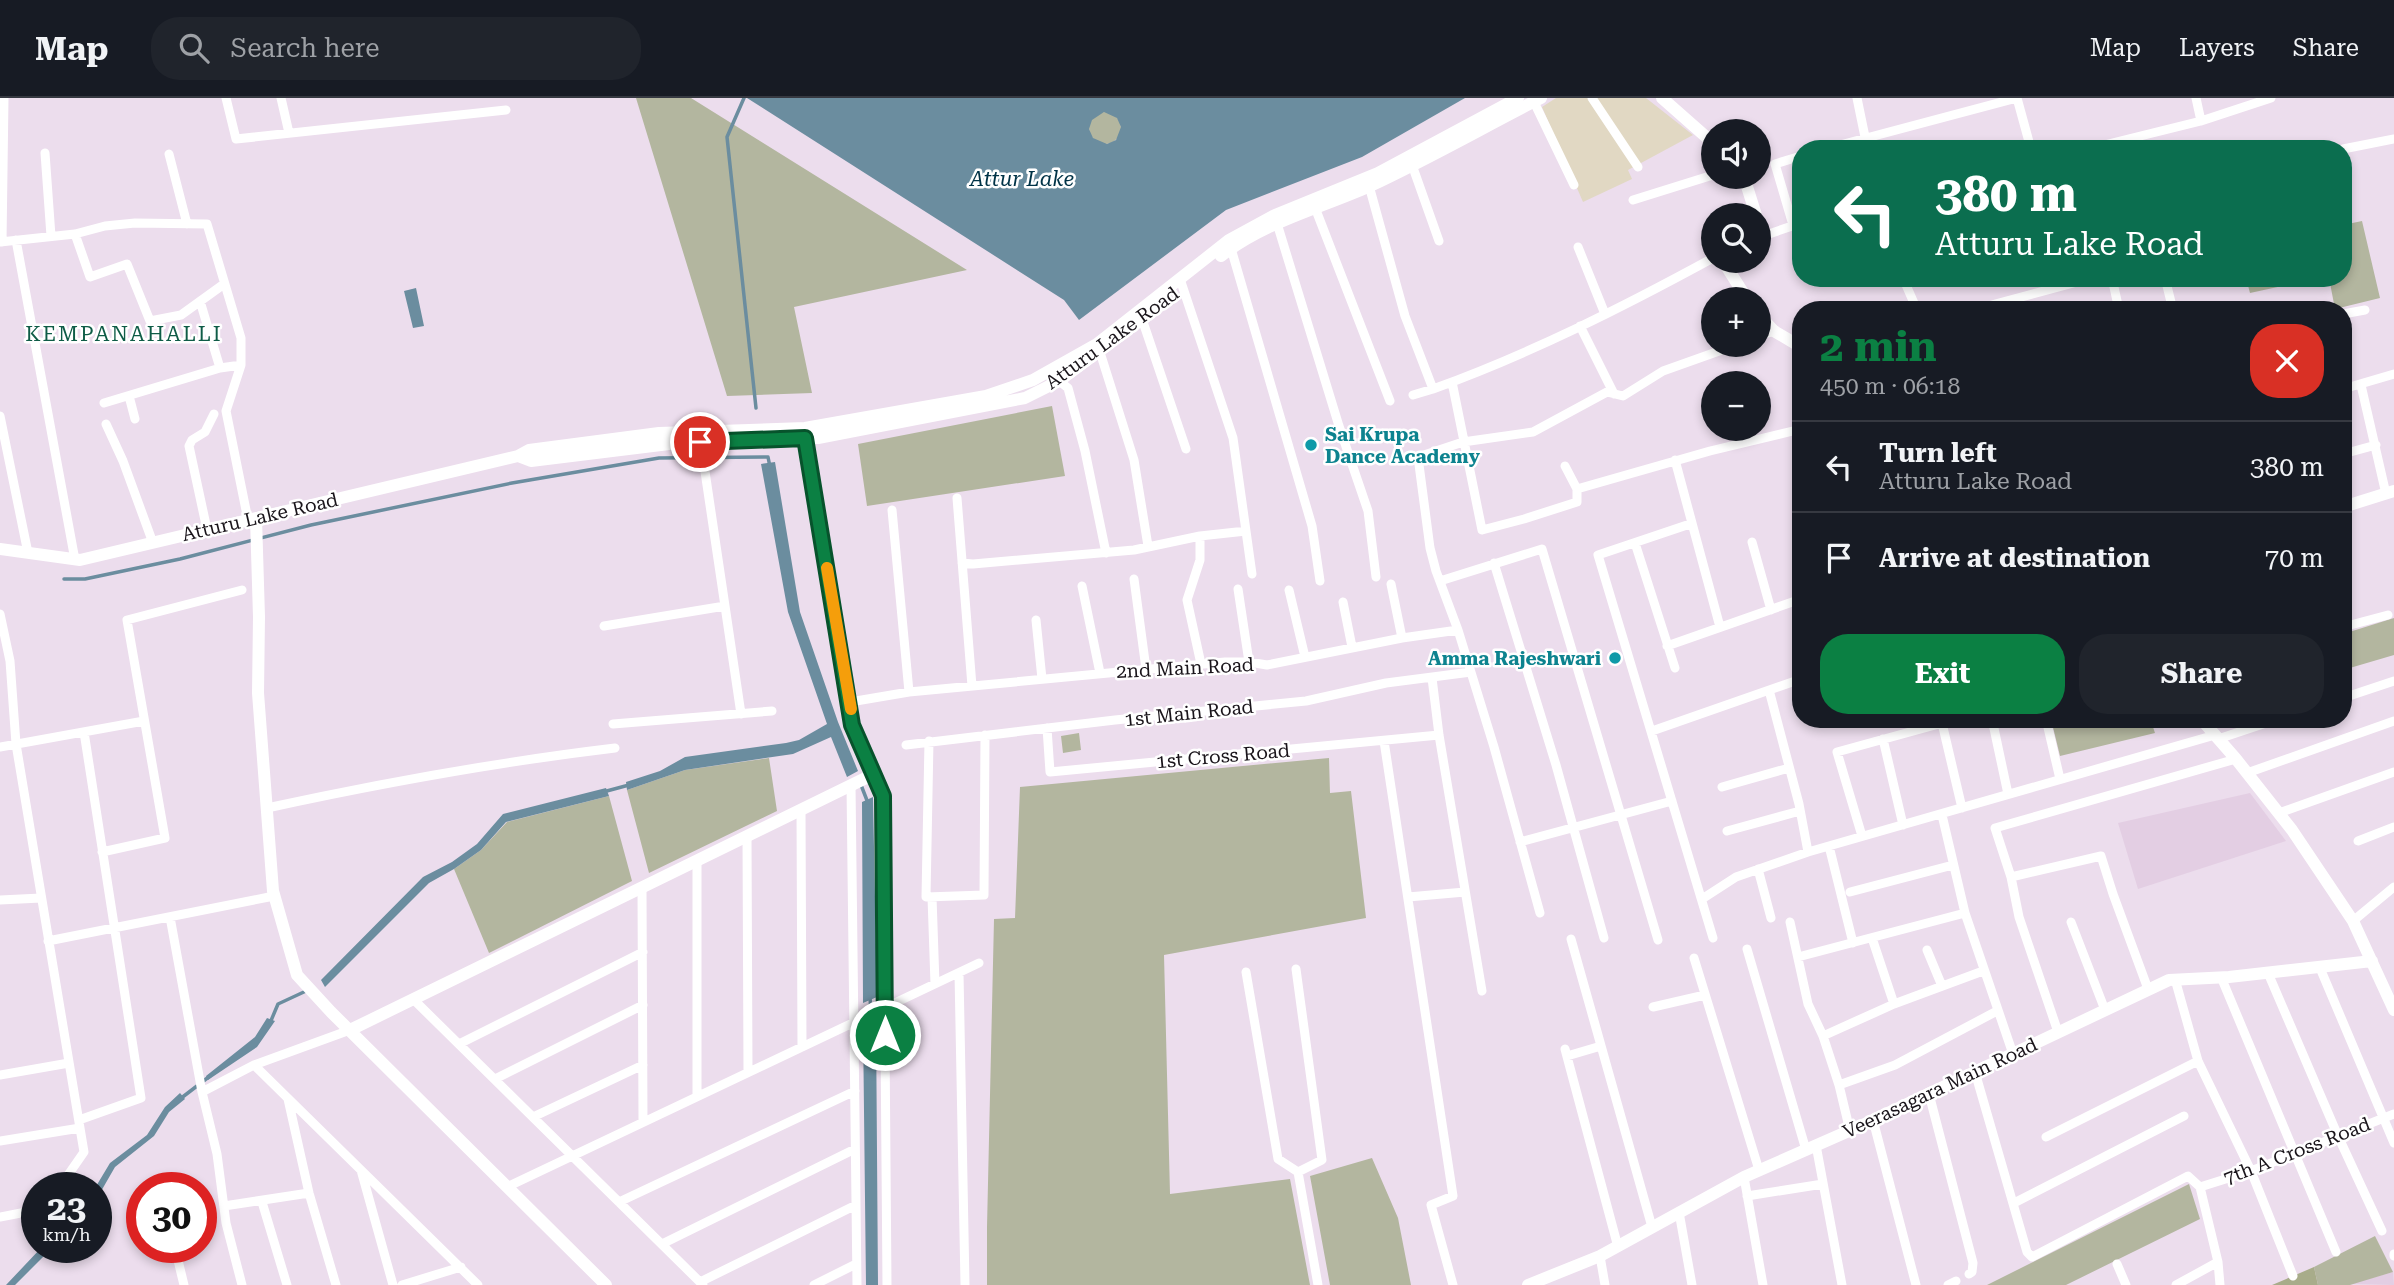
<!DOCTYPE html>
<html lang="en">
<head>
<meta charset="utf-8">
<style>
  :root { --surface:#171b24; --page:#20242c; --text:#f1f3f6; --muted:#9ea1a6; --line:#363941; --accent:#0b8043 }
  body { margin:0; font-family:"Roboto Serif",serif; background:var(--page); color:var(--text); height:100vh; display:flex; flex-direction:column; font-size:26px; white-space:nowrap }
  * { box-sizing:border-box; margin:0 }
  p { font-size:23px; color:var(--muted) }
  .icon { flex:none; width:38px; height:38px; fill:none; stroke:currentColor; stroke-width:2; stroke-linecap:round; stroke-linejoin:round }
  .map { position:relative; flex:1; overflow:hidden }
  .details { position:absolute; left:1792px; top:203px; width:560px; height:427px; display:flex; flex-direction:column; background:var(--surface); border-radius:28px; box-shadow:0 4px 10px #0003 }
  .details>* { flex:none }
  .banner { position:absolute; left:1792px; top:42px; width:560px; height:147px; border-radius:28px; box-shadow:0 4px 10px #0003; background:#0b6e4f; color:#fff; overflow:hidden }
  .fabs { position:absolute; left:1701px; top:21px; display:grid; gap:14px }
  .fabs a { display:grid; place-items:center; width:70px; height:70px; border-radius:50%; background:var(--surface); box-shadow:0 4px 10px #0003; font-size:35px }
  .speed { position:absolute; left:21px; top:1074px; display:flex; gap:14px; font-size:35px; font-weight:700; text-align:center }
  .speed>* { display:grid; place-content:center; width:91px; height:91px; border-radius:50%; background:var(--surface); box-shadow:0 4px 10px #0003; line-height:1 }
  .speed small { font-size:18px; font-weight:400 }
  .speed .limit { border:10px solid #d22; background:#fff; color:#111 }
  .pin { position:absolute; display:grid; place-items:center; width:60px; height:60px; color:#fff; margin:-30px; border:4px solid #fff; border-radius:50%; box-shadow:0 2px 7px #0007 }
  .me { position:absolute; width:77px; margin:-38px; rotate:0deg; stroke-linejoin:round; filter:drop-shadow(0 0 5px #0008) }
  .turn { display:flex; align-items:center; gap:24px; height:147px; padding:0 28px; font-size:32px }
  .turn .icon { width:91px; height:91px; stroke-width:2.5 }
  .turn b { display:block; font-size:49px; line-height:60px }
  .round { display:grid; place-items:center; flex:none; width:74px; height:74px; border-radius:28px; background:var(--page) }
  .head { display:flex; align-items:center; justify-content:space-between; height:119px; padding:0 28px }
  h1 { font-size:42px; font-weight:700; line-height:52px; color:var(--accent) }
  .primary-button { display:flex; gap:14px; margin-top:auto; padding:14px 28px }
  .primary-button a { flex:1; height:80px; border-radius:28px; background:var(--accent); color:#fff; font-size:28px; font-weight:700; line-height:80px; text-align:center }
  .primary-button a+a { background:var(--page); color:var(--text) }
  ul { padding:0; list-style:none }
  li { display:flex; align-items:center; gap:21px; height:91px; padding:0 28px; border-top:2px solid var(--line) }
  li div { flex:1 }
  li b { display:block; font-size:26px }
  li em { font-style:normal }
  header { display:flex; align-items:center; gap:42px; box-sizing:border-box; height:98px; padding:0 35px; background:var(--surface); border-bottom:2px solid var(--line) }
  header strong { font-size:33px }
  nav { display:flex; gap:38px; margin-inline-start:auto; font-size:24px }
  .search { width:490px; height:63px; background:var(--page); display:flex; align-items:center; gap:18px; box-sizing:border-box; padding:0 24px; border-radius:28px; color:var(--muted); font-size:26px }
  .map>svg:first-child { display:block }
  .built { fill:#e3cee3 }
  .industrial { fill:#e1d8c3 }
  .green { fill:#b3b69f }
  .forest { fill:#a8ac8a }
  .water { fill:#6b8d9f; fill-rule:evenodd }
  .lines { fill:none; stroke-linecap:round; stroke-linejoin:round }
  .stream { stroke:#6b8d9f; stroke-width:3.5 }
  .street { stroke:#fff; stroke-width:9 }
  .secondary { stroke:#fff; stroke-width:12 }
  .route-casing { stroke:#07532c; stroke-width:18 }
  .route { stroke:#0b8043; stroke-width:12 }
  .slow { stroke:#f59e0b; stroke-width:12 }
  .culture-dot { fill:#0f9aa8; stroke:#fff; stroke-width:2.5 }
  .labels { text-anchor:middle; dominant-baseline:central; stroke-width:5; stroke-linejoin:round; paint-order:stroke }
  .street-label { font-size:19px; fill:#19141a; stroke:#fff }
  .culture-label { font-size:19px; font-weight:bold; fill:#0d838f; stroke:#fff; text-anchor:start }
  .water-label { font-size:21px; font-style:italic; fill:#003347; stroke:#fff }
  .neighbourhood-label { font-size:21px; letter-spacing:2px; fill:#0f5c47; stroke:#fff }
</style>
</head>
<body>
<header>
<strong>Map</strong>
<div class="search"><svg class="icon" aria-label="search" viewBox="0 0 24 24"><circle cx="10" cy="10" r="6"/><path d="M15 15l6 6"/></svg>Search here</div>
<nav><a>Map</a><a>Layers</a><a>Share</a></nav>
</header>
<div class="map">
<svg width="2394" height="1187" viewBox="0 0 2394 1187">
  <rect width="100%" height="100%" fill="#ecdded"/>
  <path class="built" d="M2250,695L2286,743L2138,791L2118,725Z
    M2393,1174L2394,1187L2350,1186Z"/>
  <path class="industrial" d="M1556,0H1646L1693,37L1628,72L1632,81L1583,104L1542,9Z"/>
  <path class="green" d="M636,0H691L967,172L794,209L812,295L727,298Z
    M1089 30a16 16 0 1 1 32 0a16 16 0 1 1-32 0Z
    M2362,123L2380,200L2335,211L2329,180H2343V127Z
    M2246,180H2319L2250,195Z
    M1052,308L1065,378L867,408L858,346Z
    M2394,520V557L2343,572V536Z
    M2051,621H2154L2151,623L2155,635L2060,658Z
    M1079,635L1081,652L1063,655L1061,638Z
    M769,660L777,713L649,775L627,692L685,672Z
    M1329,660L1330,695L1351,693L1366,820L1164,857L1170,1096L1290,1081L1310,1187H987V1129L994,821L1015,820L1020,689Z
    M609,698L632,783L489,855L454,771L481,752L507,724Z
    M1372,1060L1398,1120L1411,1187H1330L1310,1078Z
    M2189,1086L2200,1121L2066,1187H1987Z
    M2375,1138L2393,1174L2350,1187H2318L2314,1169Z"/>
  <path class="forest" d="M2314,1169L2318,1187H2272Z"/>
  <path class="water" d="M747,0H1465L1362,59L1226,112L1079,222L1064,202ZM1104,14L1117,20L1121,29L1116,42L1107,46L1093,40L1089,31L1092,22Z
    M416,190L424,228L413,230L404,193Z
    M775,364L800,514L838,624L858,673L847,679L831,639L793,656L685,672L627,692L626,684L660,673L685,659L786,645L799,642L827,626L788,514L761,366Z
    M606,690L609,698L506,724L481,752L454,771L429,785L325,889L321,882L423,779L452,764L477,746L503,716Z
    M873,699L877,899L863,905L862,704Z
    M267,920L275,923L257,949L208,982L206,978L255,939Z
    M876,921L878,1187H866L863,926Z
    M180,995L185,1001L169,1014L154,1038L115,1069L96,1102L95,1090L110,1065L147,1037L165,1009Z
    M41,1150H52L15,1187H6Z"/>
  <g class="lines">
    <path class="stream" d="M744,0L727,39L756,310
      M64,481H85L180,461L311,427L512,385L659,360L768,359L770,369
      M861,687L868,705
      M603,694L629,687
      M870,899L871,915
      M270,925L278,906L306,893
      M180,1001L210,978"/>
    <path class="street" d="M226,0L236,41L506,12
      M281,0L289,35
      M1592,0L1638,69
      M1857,0L1865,39
      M2017,0L2031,51
      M2196,0L2201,23
      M1534,4L1574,87
      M1825,51L2017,0
      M2088,51L2201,23L2271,0
      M2343,51L2394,41
      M45,55L51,138
      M169,56L187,126
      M1411,64L1439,143
      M1368,84L1405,218L1433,291C1530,256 1623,209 1713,160
      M1633,102L1713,77
      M1314,107L1390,303
      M1276,122L1339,328L1368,413L1376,479
      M1793,127L1775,66L1801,58
      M75,136L90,179L127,166L150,223L181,217L224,186
      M1763,138L1801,125
      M16,142L75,462
      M0,144L75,136L105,128L135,125L207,126L241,240V267L226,313L248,422
      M2,144L4,0
      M1230,147L1312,428L1320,483
      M1578,149L1605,216
      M1903,180L1917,212
      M2112,180L2119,212
      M2165,180L2173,212
      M1180,181L1233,340L1252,476
      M1973,212L2092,180
      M2343,216L2365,212
      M1141,218L1186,351
      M1580,228L1614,296
      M1759,238L1774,233
      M1099,251L1134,362L1148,448
      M220,270L241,267
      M1059,283L1068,290L1085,353L1106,455
      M1452,284L1482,432L1524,421L1577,404V391L1710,353L1801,331
      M2361,287L2386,396
      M2343,291L2394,276
      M1413,297L1433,291
      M129,298L135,321
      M104,305L220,270L200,203
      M0,318L28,455
      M106,326L123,363L153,445
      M2343,356L2376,347
      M1675,362L1720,529
      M1565,368L1577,391
      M957,400L972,588
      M1690,426L1598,457L1713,840
      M206,427L189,348L192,342L205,334L214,316
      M1200,438V462L1187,502L1201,566
      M1752,444L1771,512
      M1635,445L1675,570
      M962,465L973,466L1134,452L1200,438L1246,433
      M1494,465L1556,667L1604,840
      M1134,481L1146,571
      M1440,483L1542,451L1658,842
      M1391,486L1402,540
      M1082,488L1100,575
      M1238,491L1249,564
      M1289,492L1305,559
      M1343,504L1352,549
      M725,508L741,616
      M0,516L10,563L16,646L84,1054L59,1090
      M1036,522L1042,581
      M604,528L725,508L700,340
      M2343,529L2388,517
      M1667,548L1801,501
      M1432,580L1439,637L1482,893
      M1769,592L1799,706L1808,754
      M909,594L1225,564H1249L1267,567L1402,540L1458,532
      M2343,600L2394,583
      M850,604L909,594L892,412
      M1992,621L2008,696
      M2046,621L2060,681
      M1942,625L1962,710
      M613,626L772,613
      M1047,630L1050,674L1439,637
      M1652,633L1801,581
      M1883,641L1903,727
      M2218,641L2278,621
      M929,643L926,799L984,797L985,637
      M1384,643L1453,1098L1431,1107L1453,1187
      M906,647L1115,622L1306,603L1386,585L1471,574
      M0,649L144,623
      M2247,675L2394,623
      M874,676L883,698L887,1187
      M851,687L857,1187
      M1722,689L1789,670
      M267,710C382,685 498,664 615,650
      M801,712L802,949
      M2279,715L2394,674
      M1942,717L1965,815L2013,956
      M1727,733L1800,713
      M747,738L748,974
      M1862,738L1837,654L1957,621
      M2358,743L2394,729
      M1520,744L1672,703
      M1829,748L1853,845
      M102,754L165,740L127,522L242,492
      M697,763V998
      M1758,771L1771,820
      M2011,779L2101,758L2113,796L2148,891
      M642,790L643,1023
      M1850,794L1953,767
      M932,799L935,886
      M1408,799L1465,794
      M1702,801L1736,779L1808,754L2215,637
      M0,802L41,800
      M1540,815L1494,649L1458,532L1436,473L1430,450L1418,359L1463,344L1533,334L1607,294L1623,298L1663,273L1736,247
      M170,819L202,994
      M2353,823L2394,789
      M1790,824L1808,906L1823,938
      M2071,824L2105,912
      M1872,840L1894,906
      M1571,841L1652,1129
      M48,843L274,798
      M1747,851L1806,1052
      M1927,852L1942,888
      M1798,859L1965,815
      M1694,860L1759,1072
      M2320,870L2394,1045
      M1296,871L1322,1062L1298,1074L1318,1187
      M1246,874L1278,1061L1298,1074
      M959,875L965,1187
      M2268,875L2338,1038L2382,1133
      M2221,879L2336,1154
      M2175,881L2198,963L2251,1073L2293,1178
      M413,901L703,1187
      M1653,909L1705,897
      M2058,934L2019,819L2011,779L1995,730L2236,661
      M459,946L643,854
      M1565,951L1618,1149
      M1567,958L1601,948
      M254,967L478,1187
      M1975,974L2027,1154L2032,1159L2188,1078L2200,1089
      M0,977L69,965
      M495,981L643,907
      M1839,987L1823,938L1894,906L1983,873
      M1929,996L1973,1165L1972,1174L1969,1176
      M288,1001L309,1095L336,1187
      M533,1019L643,967
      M79,1022L141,1000L84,634
      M1873,1022L1916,1187
      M1850,1033L1839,987L1895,967L1997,913
      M2046,1039L2198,963
      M0,1043L80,1030
      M1816,1047L1842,1187
      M361,1072L393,1187
      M1744,1079L1763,1187
      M507,1089L979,865
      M2200,1089L2251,1073L2394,1016
      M2200,1089L2218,1164L2220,1187
      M1747,1098L1823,1086
      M262,1104L287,1187
      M619,1104L855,993
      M2014,1105L2184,1018
      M224,1108L309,1095
      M1679,1114L1692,1187
      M0,1119L26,1114L37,1107
      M662,1146L855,1051
      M175,1150L184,1187
      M2394,1156V1158
      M1600,1158L1605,1187
      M2117,1166L2126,1187
      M700,1184L856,1107
      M242,1187L226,1125L217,1056L202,994L254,967L350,932
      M402,1187L461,1169
      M814,1187L856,1166
      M1948,1187L1956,1183
      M2176,1187L2218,1164"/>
    <path class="secondary" d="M1662,0L1713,45
      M1744,79L1756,117
      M1759,125L1763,138L1759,140
      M1221,158C1264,124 1321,110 1370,88C1428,61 1484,29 1541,0
      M1723,163L1747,201
      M1759,217L1774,233L1801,249
      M518,358L531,363L669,346L818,340L1025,300L1059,283L1164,205
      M2343,409L2394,393
      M256,420L259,519L258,595L273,793L297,877L331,914L606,1187
      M0,451L80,462L518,358L529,352L659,335L805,330L986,298L1033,282L1097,246L1229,142L1275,117L1378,75L1518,0
      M2201,621L2236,661L2292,732L2353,823L2394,912
      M350,932L874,676L852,627L805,340
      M1528,1187L1600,1158L1744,1079L1867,1025L2169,882L2229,879L2372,863"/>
  </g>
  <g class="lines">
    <defs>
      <path id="route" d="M700,344L805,340L852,627L883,698L885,937"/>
    </defs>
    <use href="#route" class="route-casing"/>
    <use href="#route" class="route"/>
    <path class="slow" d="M827,470L851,611"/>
  </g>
  <g class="culture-dot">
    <circle cx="1311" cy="347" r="7"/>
    <circle cx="1615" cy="560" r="7"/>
  </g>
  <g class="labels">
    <g class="street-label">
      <text transform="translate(1112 240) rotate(-36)">Atturu Lake Road</text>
      <text transform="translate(260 419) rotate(-13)">Atturu Lake Road</text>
      <text transform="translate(1185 570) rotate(-3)">2nd Main Road</text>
      <text transform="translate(1189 615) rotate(-6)">1st Main Road</text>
      <text transform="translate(1223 658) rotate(-5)">1st Cross Road</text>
      <text transform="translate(1940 990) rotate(-25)">Veerasagara Main Road</text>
      <text transform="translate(2297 1053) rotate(-21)">7th A Cross Road</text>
    </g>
    <g class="culture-label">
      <text x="1325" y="336">Sai Krupa<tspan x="1325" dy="22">Dance Academy</tspan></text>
      <text x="1601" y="560" text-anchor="end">Amma Rajeshwari</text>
    </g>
    <g class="water-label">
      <text x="1022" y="81">Attur Lake</text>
    </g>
    <g class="neighbourhood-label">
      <text x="124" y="236">KEMPANAHALLI</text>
    </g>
  </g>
</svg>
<div class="fabs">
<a><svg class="icon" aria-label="sound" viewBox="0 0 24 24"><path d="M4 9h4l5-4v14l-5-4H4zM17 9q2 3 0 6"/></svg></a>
<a><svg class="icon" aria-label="search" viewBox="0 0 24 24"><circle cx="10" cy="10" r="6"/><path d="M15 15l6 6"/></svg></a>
<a>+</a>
<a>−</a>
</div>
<div class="speed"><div>23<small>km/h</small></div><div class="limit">30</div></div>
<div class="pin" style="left:700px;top:344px;background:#d93025"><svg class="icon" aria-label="arrive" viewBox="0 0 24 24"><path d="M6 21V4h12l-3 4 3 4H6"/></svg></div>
<svg class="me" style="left:885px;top:937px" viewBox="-20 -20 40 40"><circle r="17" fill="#0b8043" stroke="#fff" stroke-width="3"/><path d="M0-11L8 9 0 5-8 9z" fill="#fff"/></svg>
<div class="banner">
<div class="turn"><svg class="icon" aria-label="left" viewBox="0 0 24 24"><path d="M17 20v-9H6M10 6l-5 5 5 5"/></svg><div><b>380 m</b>Atturu Lake Road</div></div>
</div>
<section class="details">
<div class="head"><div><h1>2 min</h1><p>450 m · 06:18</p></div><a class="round" style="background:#d93025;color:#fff"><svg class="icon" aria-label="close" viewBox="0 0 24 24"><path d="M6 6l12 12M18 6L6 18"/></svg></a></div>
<ul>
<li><svg class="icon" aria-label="left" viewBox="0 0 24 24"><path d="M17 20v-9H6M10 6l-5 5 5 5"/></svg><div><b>Turn left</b><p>Atturu Lake Road</p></div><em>380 m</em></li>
<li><svg class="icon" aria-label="arrive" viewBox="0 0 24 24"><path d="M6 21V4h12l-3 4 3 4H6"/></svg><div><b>Arrive at destination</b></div><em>70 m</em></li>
</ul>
<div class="primary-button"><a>Exit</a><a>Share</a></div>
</section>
</div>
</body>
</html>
